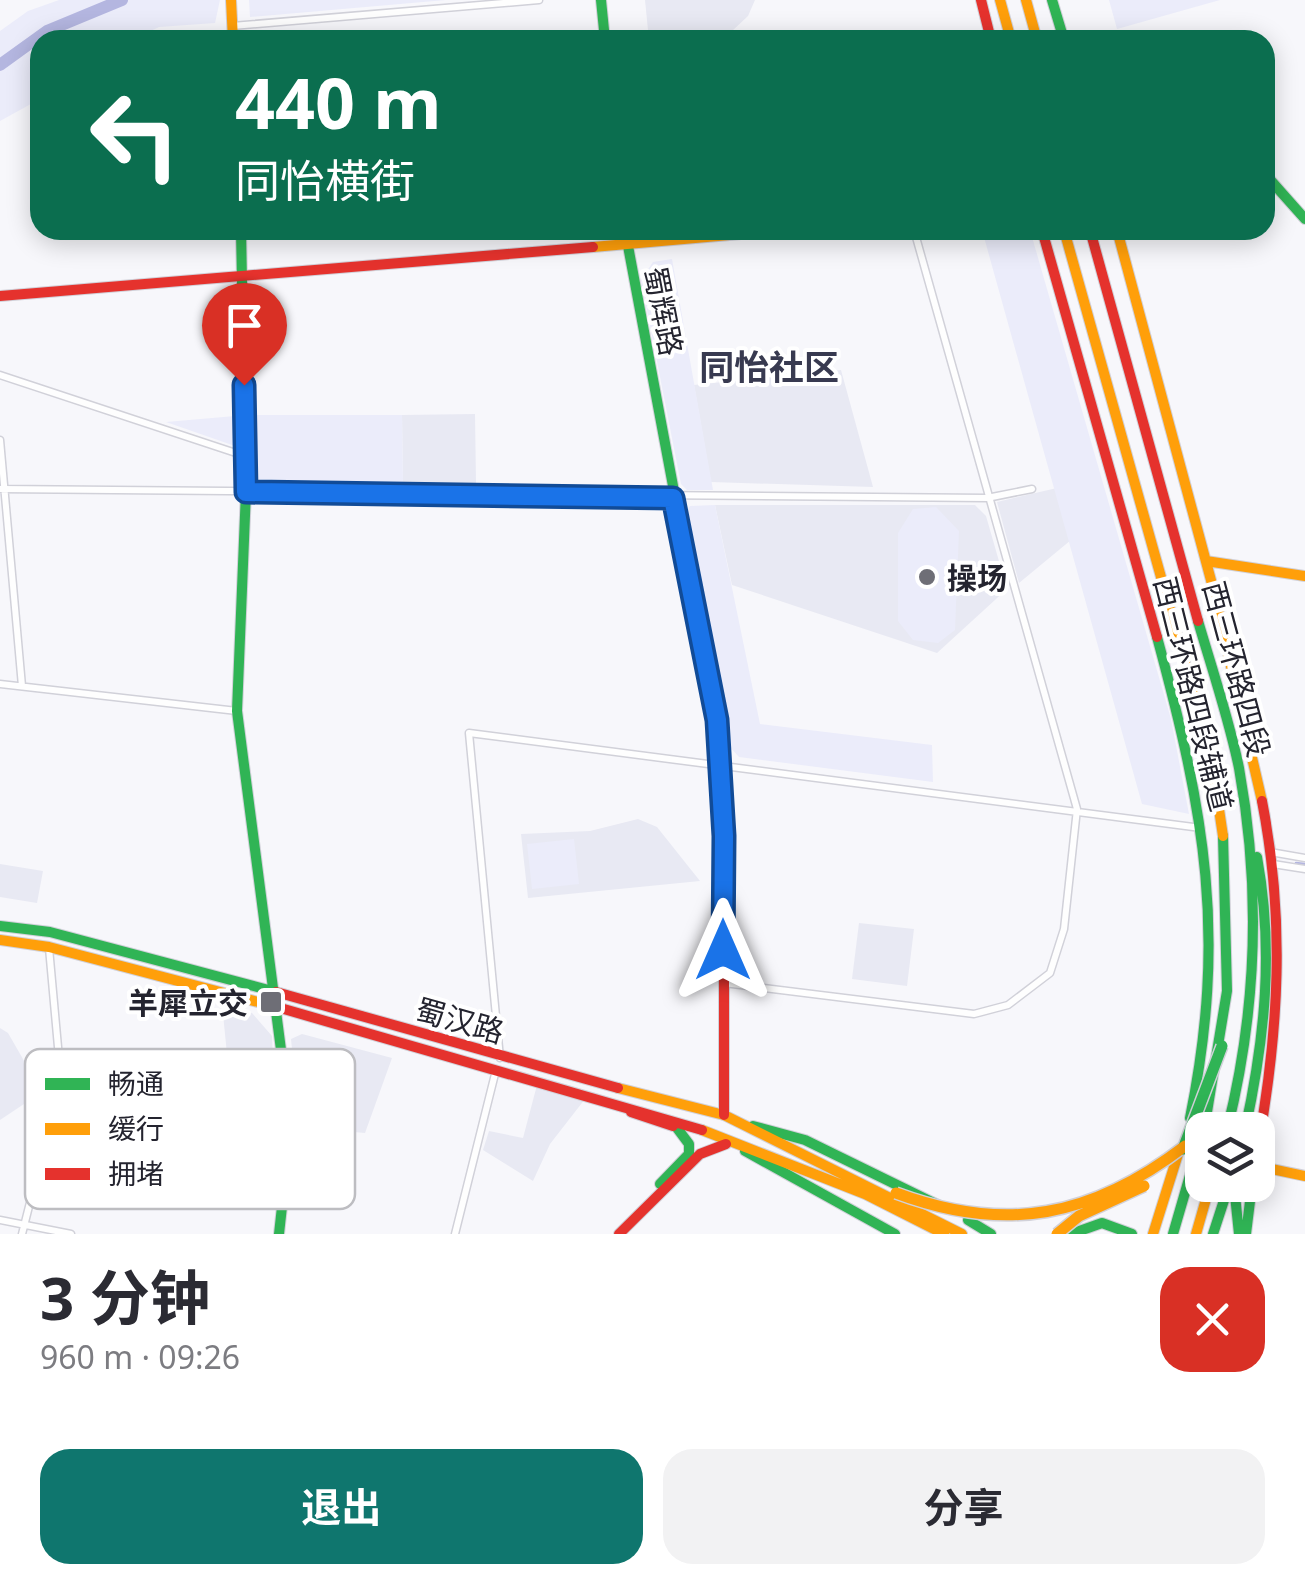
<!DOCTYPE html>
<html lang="zh">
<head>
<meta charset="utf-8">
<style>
  :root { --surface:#fff; --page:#f2f2f3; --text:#2b2b33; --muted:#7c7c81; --accent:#0f766e }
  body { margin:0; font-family:"Noto Sans","Noto Sans SC",sans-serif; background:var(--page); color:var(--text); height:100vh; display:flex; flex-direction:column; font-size:38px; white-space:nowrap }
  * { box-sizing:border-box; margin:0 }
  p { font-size:32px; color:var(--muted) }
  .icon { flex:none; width:55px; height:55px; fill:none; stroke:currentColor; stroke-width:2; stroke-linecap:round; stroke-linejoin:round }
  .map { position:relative; height:1234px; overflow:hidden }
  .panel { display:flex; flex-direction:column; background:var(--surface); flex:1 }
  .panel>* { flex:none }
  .hud { position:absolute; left:30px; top:30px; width:1245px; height:210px; border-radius:30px; box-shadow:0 5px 25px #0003; background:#0b6e4f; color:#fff; overflow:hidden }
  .buttons { position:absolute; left:1185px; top:1112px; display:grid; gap:20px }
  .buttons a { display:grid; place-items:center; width:90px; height:90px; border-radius:20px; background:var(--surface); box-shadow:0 5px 25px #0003; font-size:50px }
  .pin { position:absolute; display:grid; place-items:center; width:85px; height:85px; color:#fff; margin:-102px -42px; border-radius:50% 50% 50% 0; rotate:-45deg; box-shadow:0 0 10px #0007 }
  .pin .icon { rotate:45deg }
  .me { position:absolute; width:110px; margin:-55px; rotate:0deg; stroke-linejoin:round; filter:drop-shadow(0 0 8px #0008) }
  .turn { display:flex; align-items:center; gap:35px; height:210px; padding:0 40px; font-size:45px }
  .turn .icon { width:130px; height:130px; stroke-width:2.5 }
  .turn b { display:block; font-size:70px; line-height:85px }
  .round { display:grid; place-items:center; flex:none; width:105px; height:105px; border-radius:30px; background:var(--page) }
  .summary { display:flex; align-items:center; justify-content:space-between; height:170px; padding:0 40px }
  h1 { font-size:60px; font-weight:700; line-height:75px }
  .button { display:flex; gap:20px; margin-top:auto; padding:20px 40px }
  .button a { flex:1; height:115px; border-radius:30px; background:var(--accent); color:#fff; font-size:40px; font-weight:700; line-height:115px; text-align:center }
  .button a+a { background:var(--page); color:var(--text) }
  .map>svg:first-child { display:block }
  .built { fill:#e8e9f3 }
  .green { fill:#ebecfa }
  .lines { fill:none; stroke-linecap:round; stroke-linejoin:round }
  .stream { stroke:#b4b6e0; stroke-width:2.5 }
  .river { stroke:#b4b6e0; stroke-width:12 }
  .street-casing { stroke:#d1d1d9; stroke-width:9 }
  .fast-casing { stroke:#d1d1d9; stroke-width:12 }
  .slow-casing { stroke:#d1d1d9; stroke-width:12 }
  .jam-casing { stroke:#d1d1d9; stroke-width:12 }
  .street { stroke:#fefefe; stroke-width:6 }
  .fast { stroke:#30b455; stroke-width:10 }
  .slow { stroke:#ff9f0a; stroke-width:10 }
  .jam { stroke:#e5322d; stroke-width:10 }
  .fast-bridge-casing { stroke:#d1d1d9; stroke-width:14; stroke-linecap:butt }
  .slow-bridge-casing { stroke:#d1d1d9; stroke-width:14; stroke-linecap:butt }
  .fast-bridge { stroke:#30b455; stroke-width:11 }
  .slow-bridge { stroke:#ff9f0a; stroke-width:11 }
  .route-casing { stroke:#114b97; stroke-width:25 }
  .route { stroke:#1a73e8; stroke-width:18 }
  .poi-dot { fill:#6e6e76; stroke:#fff; stroke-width:4 }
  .labels { text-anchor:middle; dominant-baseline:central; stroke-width:8; stroke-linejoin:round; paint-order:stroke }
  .street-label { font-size:30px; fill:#24242f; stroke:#fff }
  .poi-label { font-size:30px; font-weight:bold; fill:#24242f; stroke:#fff; text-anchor:start }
  .quarter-label { font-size:35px; font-weight:bold; fill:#383a50; stroke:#fff }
  .key { fill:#fff; stroke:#bdbdc1; stroke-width:2.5 }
  .key-label { font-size:28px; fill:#24242f }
</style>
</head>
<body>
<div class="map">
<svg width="1305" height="1234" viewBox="0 0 1305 1234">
  <rect width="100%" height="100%" fill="#f7f7fb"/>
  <path class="built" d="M645,0H755L748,16L732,31L695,40H649Z
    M841,370L873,487L711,482L694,385Z
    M475,414L476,483L403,485L402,415Z
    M1057,488L1071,540L1019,583L997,502Z
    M715,505H975L986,516L1007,589L937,653L732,585Z
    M638,819L657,827L700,881L528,898L521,834L590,831Z
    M0,864L43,871L37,903L0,897Z
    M859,923L914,929L907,986L852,979Z
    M222,1004L252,1013L272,1036L276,1120L233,1114Z
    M0,1028L8,1033L42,1092L0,1120Z
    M302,1034L392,1058L365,1133L300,1127L291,1039Z
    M537,1085L585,1099L550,1144L533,1181L483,1150L489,1131L523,1138Z"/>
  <path class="green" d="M59,0H220L215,23L159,27L132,40H40V99L0,121V31L28,11Z
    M249,0H446L250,17Z
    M1109,0H1220L1117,29Z
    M982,230H1030L1171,719L1189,814L1142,804Z
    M672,259L713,490H687L681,484L641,280L653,262Z
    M255,415H402L403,485L268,487L257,480Z
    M235,416V446L166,422Z
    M715,505L760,724L932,745L933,782L739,757L728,745L685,514L690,506Z
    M936,507L959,531L955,630L938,643L913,640L898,621V533L913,509Z
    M574,839L579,884L532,889L527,844Z"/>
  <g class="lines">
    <path class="stream" d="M1296,863L1305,864"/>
    <path class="river" d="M0,65L47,31L122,0"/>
    <defs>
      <path id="street" d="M232,26L539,0
        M0,375L245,456
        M0,440L22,686
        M0,489L987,498L1032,489
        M0,684L237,711
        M1270,852L1305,858
        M1273,864L1305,869
        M724,983L974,1014L1008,1005L1050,973L1064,929L1077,809L914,230
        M500,1058L469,733L1201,828
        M0,1220L71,1234
        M22,1234L61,1080L49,948
        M455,1234L496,1070"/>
      <path id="fast" d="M601,0L605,40
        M1052,0L1064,40
        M1265,174L1305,219
        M241,230L246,491L237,711L287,1096L288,1152L279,1234
        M625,230L713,699
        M1198,621C1212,669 1229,719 1239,768C1261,889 1257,1010 1227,1130
        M1157,637C1205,814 1227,935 1190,1118
        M0,926L50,932L276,992
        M753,1126L805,1140L940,1206
        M1204,1130L1227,991L1223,836
        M1245,1130C1265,1038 1274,950 1257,857
        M745,1151L895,1234
        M660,1184L689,1154V1144L677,1128
        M1234,1185L1239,1234
        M968,1220L991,1234
        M1071,1234L1102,1223L1132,1234
        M1173,1234L1202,1134
        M1213,1234L1229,1185
        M1246,1234L1252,1185"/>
      <path id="slow" d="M231,0L233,40
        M1000,0L1011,40
        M1026,0L1037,40
        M1064,230L1211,756L1223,836
        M1117,230L1212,584L1262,801
        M593,247L787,230
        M1206,561L1305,576
        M0,940L49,947L277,1007
        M618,1088L724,1115L962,1234
        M702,1130L865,1194L944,1234
        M1258,1166L1305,1176
        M1153,1234L1179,1151
        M1196,1234L1210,1185"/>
      <path id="jam" d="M981,0L991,40
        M1042,230L1157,637
        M1090,230L1198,621
        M0,296L593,247
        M713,699L724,836V1115
        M276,992L618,1088
        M277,1007L702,1130
        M631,1112L673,1126
        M1258,1146C1279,1029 1285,919 1262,801
        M619,1234L700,1154L726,1144"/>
    </defs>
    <use href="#street" class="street-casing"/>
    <use href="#fast" class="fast-casing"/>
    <use href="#slow" class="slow-casing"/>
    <use href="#jam" class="jam-casing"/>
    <use href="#street" class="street"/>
    <use href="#fast" class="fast"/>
    <use href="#slow" class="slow"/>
    <use href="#jam" class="jam"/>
    <defs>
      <path id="fast-bridge" d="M1183,1149L1222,1046"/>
      <path id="slow-bridge" d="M896,1193C1006,1234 1092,1217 1185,1146
        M1057,1234L1079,1216L1144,1186"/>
    </defs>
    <use href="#fast-bridge" class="fast-bridge-casing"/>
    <use href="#slow-bridge" class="slow-bridge-casing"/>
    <use href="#fast-bridge" class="fast-bridge"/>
    <use href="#slow-bridge" class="slow-bridge"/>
  </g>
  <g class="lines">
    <defs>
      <path id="route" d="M244,385L246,492L673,498L717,720L724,836L723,950"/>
    </defs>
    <use href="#route" class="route-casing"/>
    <use href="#route" class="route"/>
  </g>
  <g class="poi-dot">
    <circle cx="927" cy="577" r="10"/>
    <rect x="259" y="990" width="24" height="24" rx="5"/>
  </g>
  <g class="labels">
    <g class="street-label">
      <text transform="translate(664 311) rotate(79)">蜀辉路</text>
      <text transform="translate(1237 669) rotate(75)">西三环路四段</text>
      <text transform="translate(1194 694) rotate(76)">西三环路四段辅道</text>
      <text transform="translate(460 1020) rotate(16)">蜀汉路</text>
    </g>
    <g class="poi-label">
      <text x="947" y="577">操场</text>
      <text x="248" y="1002" text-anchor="end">羊犀立交</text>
    </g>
    <g class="quarter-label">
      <text x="769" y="366">同怡社区</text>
    </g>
  </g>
  <rect x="25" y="1049" width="330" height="160" rx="15" class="key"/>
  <rect x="45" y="1078" width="45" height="12" fill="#30b455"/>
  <rect x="45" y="1123" width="45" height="12" fill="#ff9f0a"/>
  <rect x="45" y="1168" width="45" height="12" fill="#e5322d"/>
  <g class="key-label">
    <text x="108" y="1094">畅通</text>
    <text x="108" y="1139">缓行</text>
    <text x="108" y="1184">拥堵</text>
  </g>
</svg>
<div class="buttons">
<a><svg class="icon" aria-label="layers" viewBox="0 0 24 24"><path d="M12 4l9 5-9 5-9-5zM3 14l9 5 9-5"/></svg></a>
</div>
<div class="pin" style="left:244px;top:385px;background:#d93025"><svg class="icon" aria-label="arrive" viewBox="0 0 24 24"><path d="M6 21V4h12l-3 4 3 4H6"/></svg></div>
<svg class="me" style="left:723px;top:950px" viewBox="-20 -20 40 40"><path d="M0-17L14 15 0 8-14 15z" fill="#1a73e8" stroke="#fff" stroke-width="4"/></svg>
<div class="hud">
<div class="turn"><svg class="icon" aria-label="left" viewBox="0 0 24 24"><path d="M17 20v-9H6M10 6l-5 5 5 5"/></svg><div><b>440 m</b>同怡横街</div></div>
</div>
</div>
<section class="panel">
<div class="summary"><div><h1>3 分钟</h1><p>960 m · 09:26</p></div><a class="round" style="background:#d93025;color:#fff"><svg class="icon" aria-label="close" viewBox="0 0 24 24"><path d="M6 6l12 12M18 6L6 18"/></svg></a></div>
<div class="button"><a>退出</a><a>分享</a></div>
</section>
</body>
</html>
